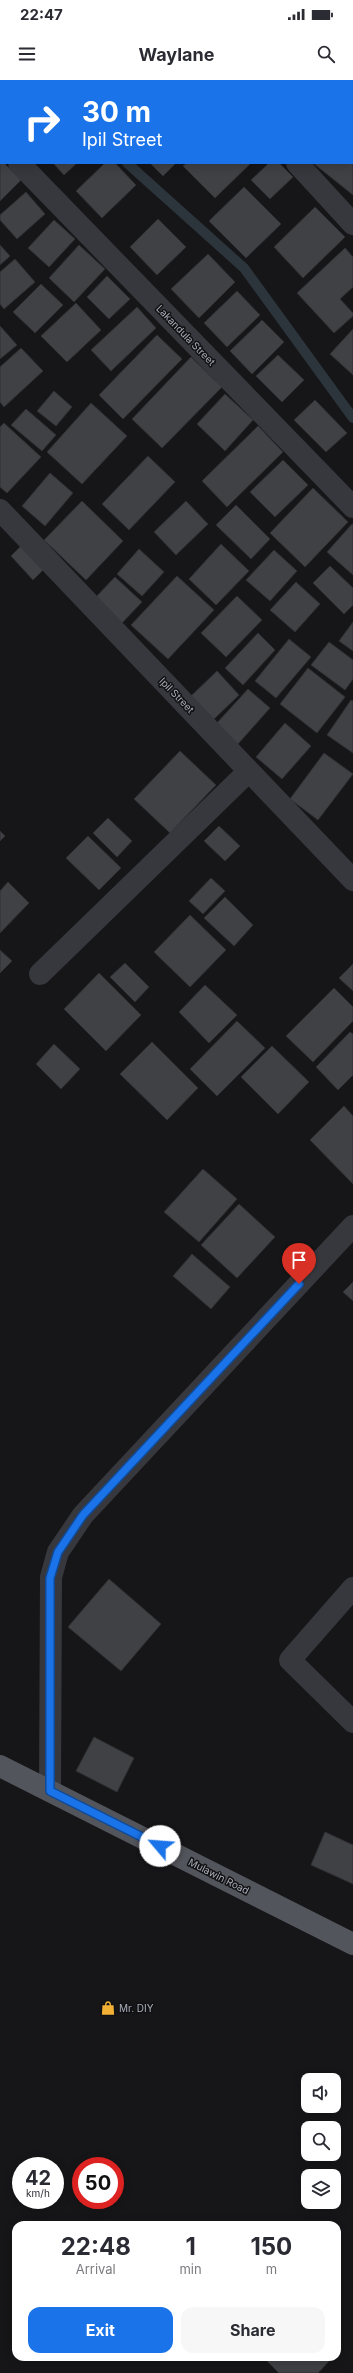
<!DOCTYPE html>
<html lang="en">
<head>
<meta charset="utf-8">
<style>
  :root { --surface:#fff; --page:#f7f7f7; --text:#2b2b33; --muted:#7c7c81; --accent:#1a73e8 }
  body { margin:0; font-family:Inter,sans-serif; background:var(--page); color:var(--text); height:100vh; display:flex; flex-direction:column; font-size:15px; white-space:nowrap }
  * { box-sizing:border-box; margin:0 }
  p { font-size:13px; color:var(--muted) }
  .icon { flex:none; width:22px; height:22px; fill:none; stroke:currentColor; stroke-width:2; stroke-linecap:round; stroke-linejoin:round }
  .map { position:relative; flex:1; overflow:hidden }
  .details { position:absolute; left:12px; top:2141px; width:329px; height:140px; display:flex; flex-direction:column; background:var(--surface); border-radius:12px; box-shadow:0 2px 10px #0003 }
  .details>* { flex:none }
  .hud { position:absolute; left:0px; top:0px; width:353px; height:84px; box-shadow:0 2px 10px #0003; background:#1a73e8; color:#fff; overflow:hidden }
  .buttons { position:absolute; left:301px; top:1993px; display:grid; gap:8px }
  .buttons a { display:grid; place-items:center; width:40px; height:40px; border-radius:8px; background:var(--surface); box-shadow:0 2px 10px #0003; font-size:20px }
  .speed { position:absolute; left:12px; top:2077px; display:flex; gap:8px; font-size:20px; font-weight:700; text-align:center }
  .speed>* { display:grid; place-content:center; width:52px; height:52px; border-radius:50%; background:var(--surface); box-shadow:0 2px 10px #0003; line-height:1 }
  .speed small { font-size:10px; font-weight:400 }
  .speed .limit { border:6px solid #d22; background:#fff; color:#111 }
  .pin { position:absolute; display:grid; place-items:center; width:34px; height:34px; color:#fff; margin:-41px -17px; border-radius:50% 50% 50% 0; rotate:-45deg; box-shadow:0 0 4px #0007 }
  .pin .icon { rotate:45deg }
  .me { position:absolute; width:44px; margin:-22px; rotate:297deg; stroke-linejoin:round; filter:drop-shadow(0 0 3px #0008) }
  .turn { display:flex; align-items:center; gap:14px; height:84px; padding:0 16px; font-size:18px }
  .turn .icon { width:52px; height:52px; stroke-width:2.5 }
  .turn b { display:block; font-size:28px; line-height:34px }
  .eta { display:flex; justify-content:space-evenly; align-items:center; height:68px; text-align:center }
  .eta b { font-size:24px; font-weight:700; line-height:28px }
  .action { display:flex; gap:8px; margin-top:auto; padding:8px 16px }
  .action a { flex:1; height:46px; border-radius:12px; background:var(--accent); color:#fff; font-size:16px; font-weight:700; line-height:46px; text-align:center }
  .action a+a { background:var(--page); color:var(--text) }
  .status { display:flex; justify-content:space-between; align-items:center; height:28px; padding:0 20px; background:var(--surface); direction:ltr }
  .status svg { height:11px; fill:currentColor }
  header { display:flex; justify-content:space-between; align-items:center; height:52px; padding:0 16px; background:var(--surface); font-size:18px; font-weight:700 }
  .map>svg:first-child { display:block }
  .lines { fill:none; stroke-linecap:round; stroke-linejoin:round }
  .stream { stroke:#2c353c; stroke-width:10 }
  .building { fill:#404145; stroke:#303034 }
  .minor { stroke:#37383d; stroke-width:22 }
  .major { stroke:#53555c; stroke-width:22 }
  .route-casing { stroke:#114b97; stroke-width:10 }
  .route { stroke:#1a73e8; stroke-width:7 }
  .labels { text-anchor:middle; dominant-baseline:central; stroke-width:3; stroke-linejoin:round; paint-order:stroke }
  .street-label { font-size:10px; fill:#a8adb8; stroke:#111113 }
  .poi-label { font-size:10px; fill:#a8adb8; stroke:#111113; text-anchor:start }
</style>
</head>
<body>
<div class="status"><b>22:47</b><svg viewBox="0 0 49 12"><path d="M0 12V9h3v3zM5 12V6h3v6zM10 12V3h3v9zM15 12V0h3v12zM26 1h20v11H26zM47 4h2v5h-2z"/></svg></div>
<header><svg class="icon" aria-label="menu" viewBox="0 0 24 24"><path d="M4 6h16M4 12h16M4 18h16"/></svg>Waylane<svg class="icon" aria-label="search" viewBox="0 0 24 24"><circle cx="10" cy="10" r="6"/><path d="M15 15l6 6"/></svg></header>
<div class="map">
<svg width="353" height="2293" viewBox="0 0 353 2293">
  <rect width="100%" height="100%" fill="#161618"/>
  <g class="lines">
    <path class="stream" d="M48,0L49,1
      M127,83L244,188L353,338"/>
  </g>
  <path class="building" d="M0,0L13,1H1L0,15Z
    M23,0H38L39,1H22Z
    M94,0H172L93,1Z
    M248,0H300L248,1Z
    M326,0H353V20L352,1Z
    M352,29L353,30V115L313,83H352Z
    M0,79L1,83H4L21,100L0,121Z
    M53,83H77L64,95Z
    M105,83H115L136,105L102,138L76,111Z
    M150,83H176L163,96Z
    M187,83H251L215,118L183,86Z
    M269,83H279L293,97L270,119L251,100Z
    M244,107L281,144L246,178L209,141Z
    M26,112L45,134L17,159L0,140V135Z
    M315,127L345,157L303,198L274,167Z
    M158,139L186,167L157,195L130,167Z
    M54,140L75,159L49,187L28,168Z
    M0,165L10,176L0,185Z
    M79,165L105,189L74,222L49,198Z
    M345,168L353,177V207L340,219L353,233V236L334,253L297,213Z
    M208,174L235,202L199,238L171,209Z
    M15,179L35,202L4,229L0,224V192Z
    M107,196L130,219L109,239L87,217Z
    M41,204L63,225L35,253L13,232Z
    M237,211L260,235L227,267L204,243Z
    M76,223L101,250L67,282L41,256Z
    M137,227L156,248L111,291L91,270Z
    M262,240L284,262L252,294L230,271Z
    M0,246L17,265L0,279Z
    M353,249V295L330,274Z
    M157,255L182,279L123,339L99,315Z
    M21,268L43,291L4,327L0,322V287Z
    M278,275L304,300L282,322L256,296Z
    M191,277L222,307L162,368L132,339Z
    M54,311L72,327L56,346L37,331Z
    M225,314L253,340L225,371L197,344Z
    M315,320L347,353L326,372L294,340Z
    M91,323L127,356L82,404L47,372Z
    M26,329L56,355L42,371L11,345Z
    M4,343L41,377L7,413L0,407V347Z
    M258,346L283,372L227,427L202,401Z
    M148,376L175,402L129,450L102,424Z
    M283,380L308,405L275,437L250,412Z
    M50,393L73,413L45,446L22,426Z
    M313,408L348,442L305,487L270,453Z
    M82,421L123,461L86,500L44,460Z
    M186,421L208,444L176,475L154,452Z
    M236,425L270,459L251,479L216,445Z
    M352,444H353V495L327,472Z
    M24,463L47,486L33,500L11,476Z
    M221,464L249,491L216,525L189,499Z
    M139,469L164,492L142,516L117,494Z
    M274,470L297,491L270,521L246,500Z
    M330,486L353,508V525L344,534L313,503Z
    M177,496L214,530L168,579L131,545Z
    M115,497L142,522L121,544L94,519Z
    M296,502L320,524L295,552L270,530Z
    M237,516L262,540L226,577L201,553Z
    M353,542V571L339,561Z
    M258,553L275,570L243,605L225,588Z
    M289,559L311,577L276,618L255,601Z
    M329,562L353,580V599L345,610L311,585Z
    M308,588L345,617L317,653L280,624Z
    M217,591L239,615L213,640L190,617Z
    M248,609L270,628L238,664L216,644Z
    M351,620L353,621V673L327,655Z
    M285,643L311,666L282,699L256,677Z
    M180,671L216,705L170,753L134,719Z
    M324,673L353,694L318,740L290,719Z
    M108,738L132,761L117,777L93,753Z
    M219,746L240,766L225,781L204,761Z
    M0,751L5,756L0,761Z
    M88,756L121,788L99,810L66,778Z
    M211,798L225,811L203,834L189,821Z
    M8,802L29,823L0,853V811Z
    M225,817L253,845L234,866L204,838Z
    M190,835L226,870L190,907L154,872Z
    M0,870L12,881L0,893Z
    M125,883L149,907L135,922L110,897Z
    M353,884V911L339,898Z
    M99,893L141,935L106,971L64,929Z
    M205,905L237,935L209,963L179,932Z
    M334,908L353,927V941L313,982L286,956Z
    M237,941L265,968L217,1016L190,989Z
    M350,952L353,954V995L338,1010L316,987Z
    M152,962L198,1008L167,1040L120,994Z
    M54,964L80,989L61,1009L36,984Z
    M272,966L309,1002L278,1034L241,997Z
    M344,1026L353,1036V1104L310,1060Z
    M203,1089L237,1119L199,1162L164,1132Z
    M239,1124L275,1157L237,1198L201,1165Z
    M192,1174L230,1207L211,1229L173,1196Z
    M353,1202V1221L343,1212Z
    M109,1499L161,1544L121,1591L68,1547Z
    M94,1657L134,1678L117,1712L76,1691Z
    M325,1752L353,1765V1804L311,1785Z
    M270,2277H328L331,2279L318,2293H279L267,2281Z"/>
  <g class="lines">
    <path class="minor" d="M219,0L220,1
      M0,64L1,65
      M19,83L353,427
      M297,83L353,144
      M0,430L353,800
      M40,894L249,691
      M353,1508L290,1580L353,1642
      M50,1711L51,1497L58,1472L83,1435L353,1146"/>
    <path class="major" d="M0,1686L353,1864"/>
  </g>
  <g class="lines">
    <defs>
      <path id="route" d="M160,1766L50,1711V1498L58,1472L83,1435L299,1204"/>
    </defs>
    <use href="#route" class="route-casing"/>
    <use href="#route" class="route"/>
  </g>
  <defs>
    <symbol id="shop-bare" viewBox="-9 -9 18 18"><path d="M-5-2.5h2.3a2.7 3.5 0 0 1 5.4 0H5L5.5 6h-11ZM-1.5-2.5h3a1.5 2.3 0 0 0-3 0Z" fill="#f2b134" stroke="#111113" stroke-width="2.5" paint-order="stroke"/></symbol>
  </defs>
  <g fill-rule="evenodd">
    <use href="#shop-bare" x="98" y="1918" width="20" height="20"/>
  </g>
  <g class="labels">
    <g class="street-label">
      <text transform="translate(186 255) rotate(46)">Lakandula Street</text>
      <text transform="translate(177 615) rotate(46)">Ipil Street</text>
      <text transform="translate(219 1796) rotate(27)">Mulawin Road</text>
    </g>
    <g class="poi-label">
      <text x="119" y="1928">Mr. DIY</text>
    </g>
  </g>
</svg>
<div class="buttons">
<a><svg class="icon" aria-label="sound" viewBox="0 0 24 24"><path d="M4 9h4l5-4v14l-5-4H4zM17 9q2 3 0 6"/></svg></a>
<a><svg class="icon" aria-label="search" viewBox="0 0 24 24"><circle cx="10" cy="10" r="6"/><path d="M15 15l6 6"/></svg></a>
<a><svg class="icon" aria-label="layers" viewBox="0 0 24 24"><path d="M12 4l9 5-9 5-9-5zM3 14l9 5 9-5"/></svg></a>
</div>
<div class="speed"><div>42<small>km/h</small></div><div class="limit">50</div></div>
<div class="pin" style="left:299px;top:1204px;background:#d93025"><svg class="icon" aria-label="arrive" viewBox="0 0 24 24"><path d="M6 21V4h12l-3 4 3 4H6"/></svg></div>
<svg class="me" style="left:160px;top:1766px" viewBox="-20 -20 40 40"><circle r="19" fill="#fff"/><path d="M0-13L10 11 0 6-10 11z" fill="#1a73e8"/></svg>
<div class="hud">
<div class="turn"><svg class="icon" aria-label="right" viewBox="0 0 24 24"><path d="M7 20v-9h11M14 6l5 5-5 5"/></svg><div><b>30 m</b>Ipil Street</div></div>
</div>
<section class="details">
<div class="eta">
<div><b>22:48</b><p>Arrival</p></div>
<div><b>1</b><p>min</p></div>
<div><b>150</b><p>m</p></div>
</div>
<div class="action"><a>Exit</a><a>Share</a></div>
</section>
</div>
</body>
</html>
